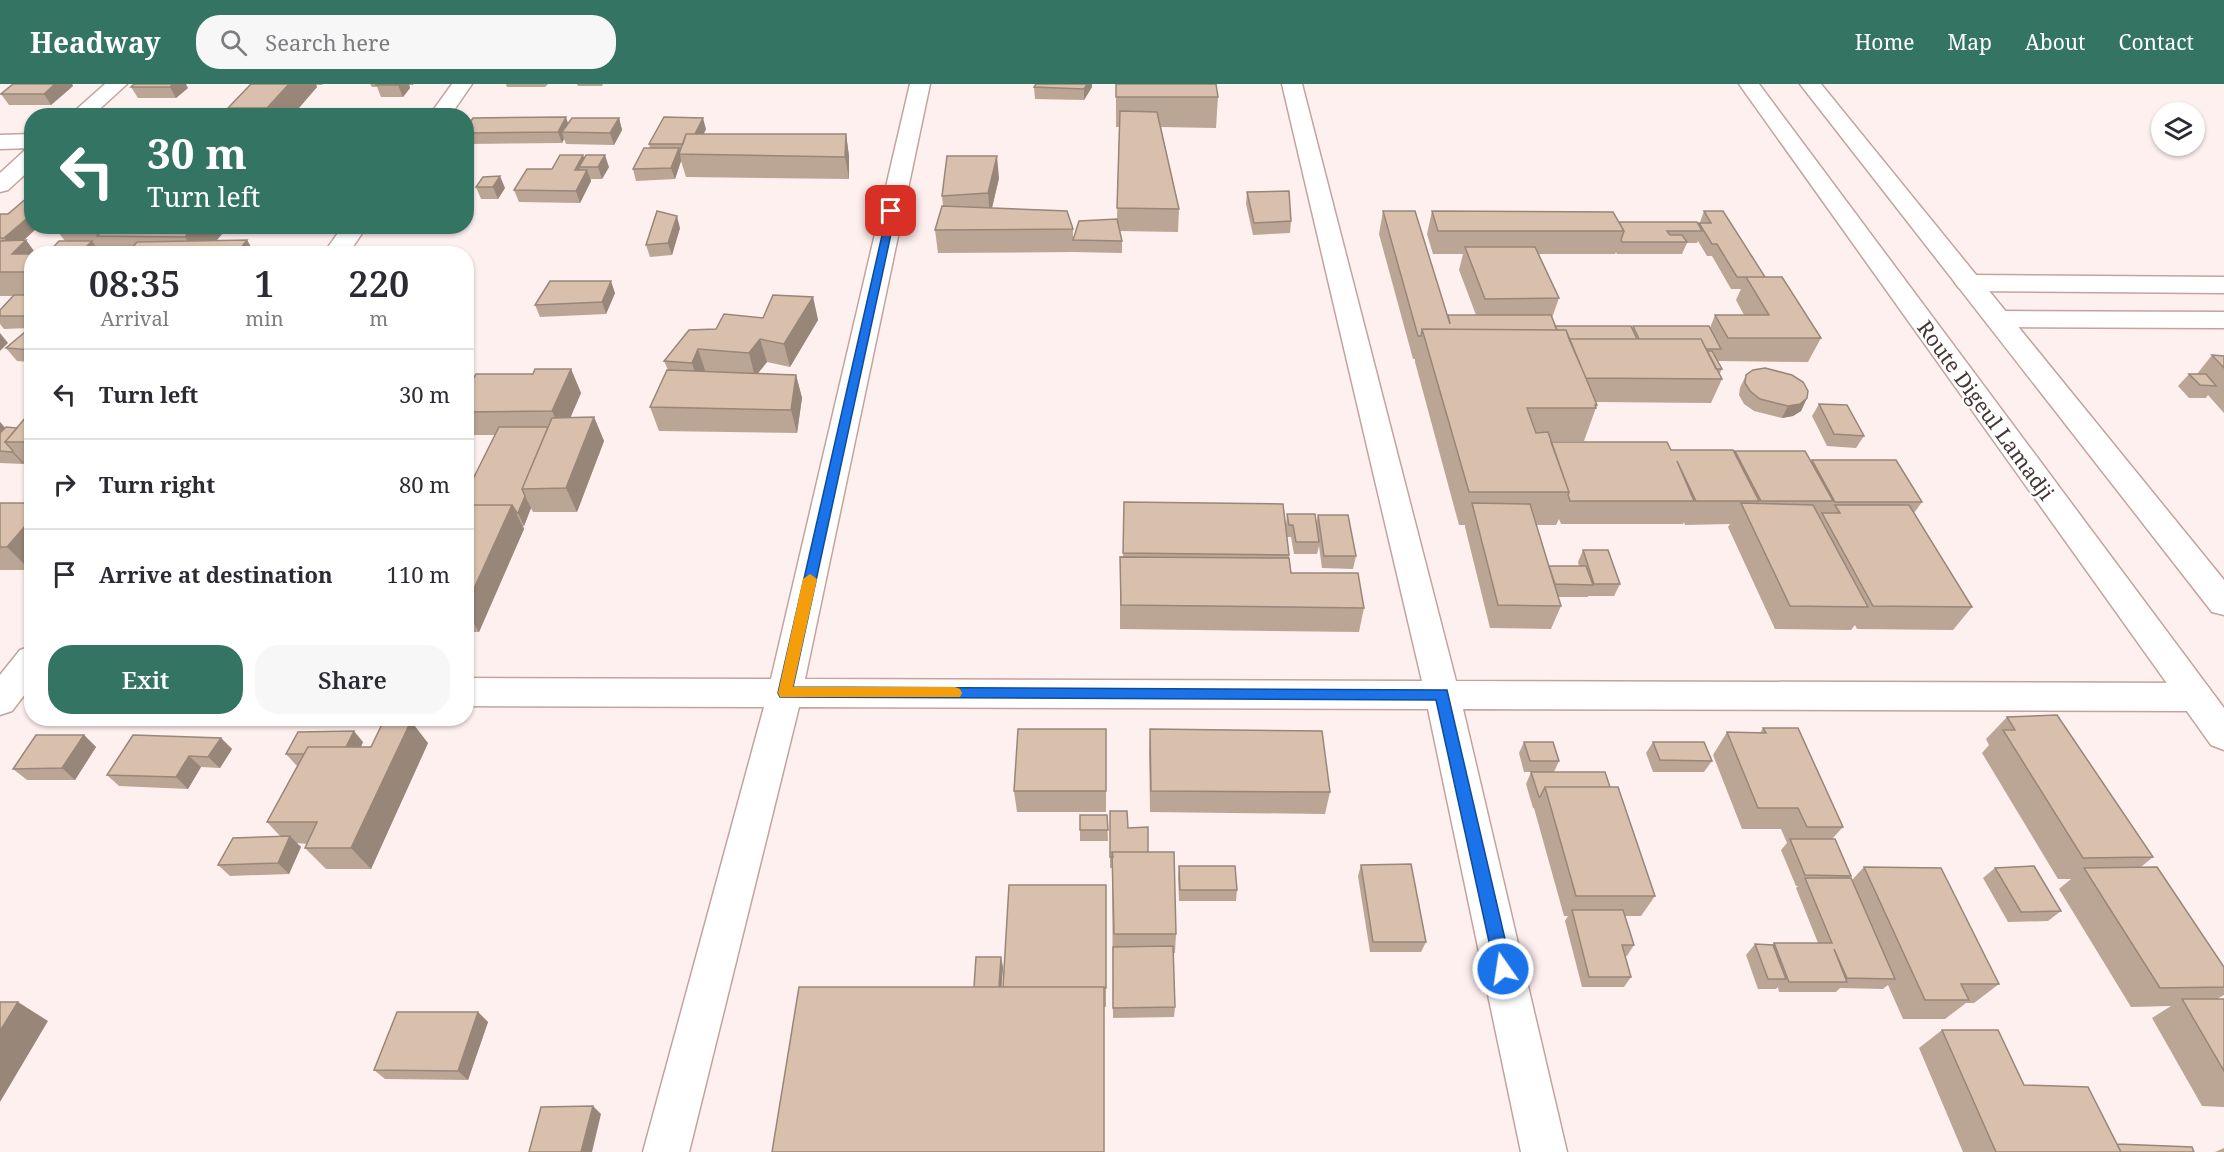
<!DOCTYPE html>
<html lang="en">
<head>
<meta charset="utf-8">
<style>
  :root { --surface:#fff; --page:#f7f7f7; --text:#2b2b33; --muted:#7c7c81; --line:#e1e1e2; --accent:#337463 }
  body { margin:0; font-family:"Noto Serif",serif; background:var(--page); color:var(--text); height:100vh; display:flex; flex-direction:column; font-size:22px; white-space:nowrap }
  * { box-sizing:border-box; margin:0 }
  p { font-size:20px; color:var(--muted) }
  .icon { flex:none; width:33px; height:33px; fill:none; stroke:currentColor; stroke-width:2; stroke-linecap:round; stroke-linejoin:round }
  .map { position:relative; flex:1; overflow:hidden }
  .side { position:absolute; left:24px; top:162px; width:450px; height:480px; display:flex; flex-direction:column; background:var(--surface); border-radius:24px; box-shadow:0 2px 4px #0004 }
  .side>* { flex:none }
  .top-card { position:absolute; left:24px; top:24px; width:450px; height:126px; border-radius:24px; box-shadow:0 2px 4px #0004; background:#337463; color:#fff; overflow:hidden }
  .fabs { position:absolute; left:2151px; top:18px; display:grid; gap:12px }
  .fabs a { display:grid; place-items:center; width:54px; height:54px; border-radius:50%; background:var(--surface); box-shadow:0 2px 4px #0004; font-size:30px }
  .pin { position:absolute; display:grid; place-items:center; width:51px; height:51px; color:#fff; margin:-26px; border-radius:12px; box-shadow:0 3px 9px #0006 }
  .me { position:absolute; width:66px; margin:-33px; rotate:347deg; stroke-linejoin:round; filter:drop-shadow(0 0 4px #0008) }
  .turn { display:flex; align-items:center; gap:21px; height:126px; padding:0 24px; font-size:27px }
  .turn .icon { width:78px; height:78px; stroke-width:2.5 }
  .turn b { display:block; font-size:42px; line-height:51px }
  .eta { display:flex; justify-content:space-evenly; align-items:center; height:102px; text-align:center }
  .eta b { font-size:36px; font-weight:600; line-height:42px }
  .action { display:flex; gap:12px; margin-top:auto; padding:12px 24px }
  .action a { flex:1; height:69px; border-radius:24px; background:var(--accent); color:#fff; font-size:24px; font-weight:600; line-height:69px; text-align:center }
  .action a+a { background:var(--page); color:var(--text) }
  ul { padding:0; list-style:none }
  li { display:flex; align-items:center; gap:18px; height:90px; padding:0 24px; border-top:2px solid var(--line) }
  li div { flex:1 }
  li b { display:block; font-size:22px }
  li em { font-style:normal }
  header { display:flex; align-items:center; gap:36px; box-sizing:border-box; height:84px; padding:0 30px; background:var(--accent); color:#fff }
  header strong { font-size:28px }
  nav { display:flex; gap:33px; margin-inline-start:auto; font-size:21px }
  .search { width:420px; height:54px; background:var(--page); display:flex; align-items:center; gap:15px; box-sizing:border-box; padding:0 21px; border-radius:24px; color:var(--muted); font-size:22px }
  .map>svg:first-child { display:block }
  .lines { fill:none; stroke-linecap:round; stroke-linejoin:round }
  .minor-casing { stroke:#c3a39d; stroke-width:3 }
  .tertiary-casing { stroke:#c3a39d; stroke-width:3 }
  .secondary-casing { stroke:#c3a39d; stroke-width:3 }
  .minor { fill:#fff; fill-rule:evenodd }
  .tertiary { fill:#fff; fill-rule:evenodd }
  .secondary { fill:#fff; fill-rule:evenodd }
  .wall { fill:#bba595; fill-rule:evenodd }
  .shaded-wall { fill:#988679 }
  .building { fill:#d9c0ad; stroke:#988679; stroke-width:1.5 }
  .route { fill:#1a73e8; stroke:#114b97; stroke-width:1.5 }
  .slow { fill:#f59e0b }
  .labels { text-anchor:middle; dominant-baseline:central; stroke-width:4.5; stroke-linejoin:round; paint-order:stroke }
  .street-label { font-size:21px; fill:#433533; stroke:#fff }
</style>
</head>
<body>
<header>
<strong>Headway</strong>
<div class="search"><svg class="icon" aria-label="search" viewBox="0 0 24 24"><circle cx="10" cy="10" r="6"/><path d="M15 15l6 6"/></svg>Search here</div>
<nav><a>Home</a><a>Map</a><a>About</a><a>Contact</a></nav>
</header>
<div class="map">
<svg width="2224" height="1068" viewBox="0 0 2224 1068">
  <rect width="100%" height="100%" fill="#fef0ee"/>
  <g class="lines">
    <defs>
      <path id="minor" d="M105,0H127L92,32H69Z
        M452,0H472L450,32H429Z
        M910,0H930L805,595L1422,597L1282,0H1302L1456,597L2196,599L2208,603L2213,613L2208,623L2196,627L1463,625L1567,1068H1521L1428,625L799,623L689,1068H643L764,623L466,622V594L771,595Z
        M32,50V64L0,65V51Z
        M32,65V84L8,106L0,108V89L24,67Z
        M343,142H367L348,170H323Z
        M32,562V601L12,627L0,631V591L20,566Z"/>
      <path id="tertiary" d="M1968,191L2224,193V209L1968,207L1959,204L1955,199L1959,194Z
        M1997,227L2224,228V244L1997,243L1988,241L1984,235L1988,229Z"/>
      <path id="secondary" d="M1739,0H1759L2224,624V666L2211,661Z
        M1800,0H1821L2224,496V531L2212,528Z"/>
    </defs>
    <use href="#minor" class="minor-casing"/>
    <use href="#tertiary" class="tertiary-casing"/>
    <use href="#secondary" class="secondary-casing"/>
    <use href="#minor" class="minor"/>
    <use href="#tertiary" class="tertiary"/>
    <use href="#secondary" class="secondary"/>
  </g>
  <path class="wall" d="M13,0H72L73,2L51,21H9L1,10Z
    M134,0L188,4L176,14H138L131,3Z
    M251,0H323L322,1H316L317,3L292,32H233L228,24Z
    M370,0H414L413,1H409L410,4L403,13H381L377,3H372Z
    M506,0H548L545,3H507Z
    M577,0H603L602,2H578Z
    M1116,0L1218,13L1216,44L1161,43L1179,125L1178,148L1119,147L1122,157V169L1073,168L938,169L935,146L943,122L942,112L999,94L992,124L1073,145V156L1117,135L1119,43H1116Z
    M1034,3H1092L1084,16L1035,15Z
    M619,34L622,46L614,61L566,60L564,55L562,59L469,60L466,55V44L568,39Z
    M706,45L704,50H846L849,72V95L686,93L681,77L675,95L636,97L633,85L650,64L649,60Z
    M583,71L584,74L609,83L602,95H591V97L580,119L519,118L514,106L552,85Z
    M483,93L505,104L498,115H481L476,103Z
    M1247,108L1291,137L1290,149L1253,151L1246,120Z
    M1383,127L1448,233V231H1476L1459,186L1463,170H1433L1427,150L1432,127L1619,138L1699,141L1704,127L1821,254L1808,278L1718,277L1722,285L1719,291L1722,295L1711,319L1596,318L1597,321L1584,357H1551V358L1671,366L1734,368L1735,367L1811,378L1812,376L1922,418L1914,429L1972,523L1953,546L1857,545L1855,541L1851,546L1775,545L1728,443L1730,440L1685,441L1684,438L1683,440H1561L1559,435L1556,441H1536L1549,482H1579L1578,478L1583,466L1620,500L1614,512H1588V513H1558L1561,522L1551,545L1490,544L1465,443V441H1459L1415,278V275H1413L1379,150ZM1698,157L1707,172H1712L1731,205H1741L1736,216L1744,231H1715L1710,244L1633,242L1632,245L1555,242L1552,234L1559,214L1539,170H1615L1616,168L1617,170H1682L1687,159H1697Z
    M0,130L32,142H39L24,156H26L36,170H32V278L17,277L6,264L30,248L28,246L30,244L4,245L0,240V226L14,212H0Z
    M56,142H240L235,148H221L222,150L217,156H247L255,170H47L65,157L55,144Z
    M680,144L672,171L650,173L646,161Z
    M615,209L606,230L540,233L535,221Z
    M813,213L818,236L790,283L767,278L758,289L796,291L802,314L797,349L659,347L650,323L668,286L664,277L716,245L763,234Z
    M2212,271L2224,272V329L2208,311L2206,314H2189L2178,302L2189,290H2197Z
    M571,285L581,309L570,333H594L604,357L577,428H533L531,424L524,442H523L524,445L479,548H466V409L495,351H468L466,348V308L533,290Z
    M1746,291L1807,314L1801,327L1793,332L1782,334L1754,327L1744,320L1739,311L1740,304Z
    M1819,320L1864,352L1856,364L1827,362L1812,332Z
    M32,333V381L26,382L24,379L23,380L0,379V338L5,344H17Z
    M1124,418L1286,440L1287,430L1316,441L1318,431L1356,472L1353,485L1322,484L1319,462L1317,470H1294L1291,453H1287L1289,471V475L1291,489L1364,524L1359,548L1120,545V473H1123Z
    M0,419H32V485L30,486H0Z
    M2007,633L2153,773L2141,783L2224,883V911L2217,915H2224V1023L2202,1022L2152,934L2171,922L2131,923L2059,805L2071,795H2058L1982,669L1989,661L1986,655Z
    M1763,644L1843,743L1832,755L1851,792L1850,794L1852,796L1864,783L1999,900L1974,919H1966L1945,935H1903L1888,901L1883,905L1840,904L1836,908H1779L1778,903L1776,905H1758L1746,871L1755,860L1772,861L1774,859H1818L1796,804L1798,802H1796L1781,766L1787,759L1781,745H1742L1713,671L1727,648L1760,649Z
    M1106,645V728H1017L1014,707Z
    M1150,645L1330,708L1325,730L1150,728L1149,667Z
    M84,651L96,663L75,696H27L13,685Z
    M221,654L232,665L220,684L201,683L188,705L119,702L107,691Z
    M363,658L361,663L428,659L371,785H326L305,764L307,760L297,759L301,763L289,790L230,792L218,781L281,753L267,738L297,682L286,670Z
    M1524,658L1559,677L1554,688L1610,703L1655,812L1641,832H1625L1634,861L1627,872H1625L1631,893L1624,903H1582L1565,837L1568,832H1564L1534,724H1533L1526,700L1531,688H1524L1519,669Z
    M1653,658L1712,677L1704,688H1653L1646,669Z
    M1110,727L1128,744L1148,768L1176,850L1175,869H1173L1175,923L1174,933L1113,934L1112,784H1110Z
    M1080,731H1107L1108,757H1080Z
    M1361,781L1426,858L1421,868H1370L1358,792Z
    M1179,782L1237,806L1236,817H1179L1178,793Z
    M1995,784L2061,827L2048,837L2008,838L1983,794Z
    M1106,801V923L974,903L1003,883L1001,903H1003Z
    M478,928L488,938L468,996L385,995L374,986Z
    M1942,946L2024,1001L2117,1060L2194,1068H1963L1919,964Z
    M2224,1064V1068H2215Z"/>
  <path class="shaded-wall" d="M55,0H72L73,2L51,21L44,10Z
    M173,0H186L188,4L176,14L170,3Z
    M289,0H316L317,3L292,32H271L267,24Z
    M399,0H409L410,4L403,13L398,1Z
    M1087,0H1092V3L1084,16V5Z
    M566,33L570,45L562,48L564,55L562,59L558,48Z
    M619,34L622,46L614,61L610,49Z
    M703,34L706,45L692,72L689,60Z
    M846,50L849,72V95L845,73Z
    M679,64L681,77L675,95L671,84Z
    M583,71L587,82L579,83L582,92L575,86Z
    M605,71L609,83L602,95L598,83Z
    M997,72L999,94L990,132L988,109Z
    M587,86L591,97L580,119L576,107Z
    M500,92L505,104L498,115L493,103Z
    M32,130V142H39L13,166L4,154Z
    M677,132L680,144L672,171L668,159Z
    M189,142H217L222,150L205,170H195L185,153Z
    M232,142H240L235,148Z
    M26,156L36,170H32V188L12,170Z
    M247,156L255,170H236Z
    M92,157L101,170H79Z
    M611,197L615,209L606,230L602,218Z
    M813,213L818,236L790,283L784,260Z
    M0,249L8,259L0,267Z
    M760,255L767,278L755,293L749,269Z
    M698,265L706,289L699,302L692,279Z
    M571,285L581,309L563,351L552,327Z
    M796,291L802,314L797,349L791,326Z
    M1807,314L1801,327L1793,332L1782,334L1788,322Z
    M594,333L604,357L577,428L566,404Z
    M0,338L14,354L5,358L0,367Z
    M13,367L24,379L23,380L12,368Z
    M525,412L531,424L524,442L518,429Z
    M512,421L524,445L479,548L466,527V522Z
    M32,434V485L30,486L7,463Z
    M411,637L428,659L371,785L351,764Z
    M354,647L363,658L353,680L343,669Z
    M84,651L96,663L75,696L62,684Z
    M221,654L232,665L220,684L208,673Z
    M189,672L201,683L188,705L176,693Z
    M290,752L301,763L289,790L278,779Z
    M1001,873L1003,883L1000,925L999,916Z
    M18,918L48,937L0,1018V947Z
    M478,928L488,938L468,996L458,987Z
    M593,1022L601,1030L592,1068H581Z"/>
  <path class="building" d="M13,0H55L44,10H1Z
    M134,0H173L170,3H131Z
    M251,0H289L267,24H228Z
    M377,0H399L398,1H376Z
    M1036,0H1087L1084,5L1034,3Z
    M1116,0H1216L1218,13H1116Z
    M1120,27L1157,28L1179,125L1117,124Z
    M566,33L558,48L466,49V44L473,34Z
    M664,33L703,34L695,50H686L683,60H649Z
    M572,34H619L610,49L562,48Z
    M686,50H846L845,73L679,70Z
    M644,64H679L671,84L633,85Z
    M560,71H583L575,86H587L576,107L514,106L527,85H552Z
    M586,71H605L598,83H579Z
    M947,72H997L988,109L942,112Z
    M500,92L493,103H476L483,93Z
    M1289,107L1291,137L1254,139L1247,108Z
    M28,113H32V130L4,154H0V130H8Z
    M942,122L1067,127L1073,145L935,146Z
    M657,127L677,132L668,159L646,161Z
    M1383,127H1415L1450,240L1448,231H1551L1557,246L1422,245L1421,252H1418Z
    M1432,127L1613,128L1624,147H1438Z
    M1704,127H1723L1765,193H1737L1717,160H1712L1699,139H1711Z
    M1117,135L1122,157L1073,156L1079,137Z
    M1619,138H1697L1702,147H1667L1670,151H1682L1687,158H1622L1621,156L1624,147Z
    M56,142H194L185,153L97,152L106,144H55Z
    M26,156L12,170H32V188H0V157Z
    M247,156L236,170H127L137,158Z
    M59,157H92L79,170H47Z
    M1465,163H1535L1559,214L1485,215Z
    M105,165H130L127,170H100Z
    M1746,193H1782L1821,254H1728L1715,231H1769Z
    M550,197H611L602,218L535,221Z
    M14,211H32V229L29,232H0V226Z
    M773,211L813,213L784,260L760,255L749,269L698,265L692,279L664,277L689,246L716,245L724,230L763,234Z
    M1555,242H1631L1637,255H1569L1566,246H1557Z
    M1633,242H1709L1721,265H1706L1701,255H1639Z
    M1422,245L1566,246L1597,321H1595L1596,324H1527L1536,349L1548,348L1569,408H1469Z
    M25,248H32V266L6,264Z
    M1569,255H1701L1722,295L1586,294Z
    M1707,267H1712L1722,285H1716Z
    M2212,271L2224,272V284Z
    M1765,284L1792,291L1803,298L1808,307L1807,314L1800,320L1788,322L1760,315L1750,307L1745,299L1746,291L1753,286Z
    M535,285H571L552,327L466,328V308L476,290H533Z
    M667,286L796,291L791,326L650,323Z
    M2189,290H2206L2216,302L2200,301Z
    M1819,320L1847,321L1864,352L1834,350Z
    M26,333H32V358H5Z
    M594,333L566,404L522,405L552,334Z
    M6,343L17,344L5,358L13,367L12,368L0,367V349Z
    M499,343H548L522,405L525,412L518,429H517L512,421H466V409Z
    M1551,358H1667L1671,366H1733L1759,417H1696L1677,377L1694,417H1570L1568,411L1569,408Z
    M1735,367H1805L1833,417H1761Z
    M1812,376H1896L1922,418H1835Z
    M1124,418L1283,420L1289,471L1123,469Z
    M0,419H32V434L7,463H0Z
    M1472,419L1530,420L1561,522L1498,521Z
    M1741,419L1813,421L1868,523L1790,522Z
    M466,421H512L466,522Z
    M1835,421H1909L1972,523L1873,522L1822,429H1840Z
    M1287,430H1315L1319,458H1296L1293,441H1289Z
    M1318,431H1348L1356,472H1324Z
    M1583,466H1608L1620,500H1594Z
    M1120,473L1289,474L1291,489H1358L1364,524L1121,521Z
    M1549,482H1586L1593,501L1555,500Z
    M2057,631L2153,773L2083,774L2003,646H2015L2007,633Z
    M384,636L411,637L351,764H305L317,738H267L308,663H371Z
    M1763,644H1798L1843,743H1807L1798,724H1758L1727,648L1766,649Z
    M1018,645H1106V707H1014Z
    M1150,645L1322,647L1330,708L1151,707Z
    M354,647L346,663H308L304,670H286L298,648Z
    M36,651H84L62,684L13,685Z
    M133,651L221,654L208,673L189,672L176,693L107,691Z
    M1524,658H1553L1559,677H1530Z
    M1653,658H1704L1712,677L1660,676Z
    M1531,688H1605L1610,703H1545L1540,713H1539Z
    M1545,703H1618L1655,812H1576Z
    M1110,727H1127L1128,744L1148,743V768H1112L1113,773H1110Z
    M1080,731H1107L1108,746H1080Z
    M290,752L278,779L218,781L233,754Z
    M1790,755H1835L1851,792L1805,791Z
    M1112,768H1174L1176,850H1114Z
    M1411,780L1426,858H1373L1361,781Z
    M1179,782H1235L1237,806H1180Z
    M2034,782L2061,827L2021,828L1995,784Z
    M1864,783L1941,784L1999,900H1961L1969,916H1925Z
    M2157,783L2224,883V903L2160,904L2084,784Z
    M1805,794H1851L1895,895L1847,894L1834,865L1847,898H1789L1774,859H1832Z
    M1009,801H1106V904H1104V903H1003Z
    M1572,826H1623L1634,861H1622L1631,893H1589Z
    M1755,860L1773,861L1786,895H1768Z
    M1173,862L1175,923L1113,924V863Z
    M976,873H1001L999,903H974Z
    M799,903H1104V1068H772Z
    M2182,915H2224V987Z
    M0,918H18L0,947Z
    M397,928H478L458,987L374,986Z
    M1942,946H1998L2024,1001L2088,1003L2121,1068H1996Z
    M593,1022L581,1068H529L541,1023Z
    M2117,1060L2192,1063L2194,1068H2121Z"/>
  <path class="route" d="M888,125L896,127L793,603L1447,606L1512,885L1509,891L1503,893L1497,891L1495,885L1436,616L780,613L778,609Z"/>
  <path class="slow" d="M810,490L817,495L793,603H955L960,605L962,609L960,613H780L778,609L803,495Z"/>
  <g class="labels">
    <g class="street-label">
      <text transform="translate(1986 326) rotate(54)">Route Digeul Lamadji</text>
    </g>
  </g>
</svg>
<div class="fabs">
<a><svg class="icon" aria-label="layers" viewBox="0 0 24 24"><path d="M12 4l9 5-9 5-9-5zM3 14l9 5 9-5"/></svg></a>
</div>
<div class="pin" style="left:891px;top:127px;background:#d93025"><svg class="icon" aria-label="arrive" viewBox="0 0 24 24"><path d="M6 21V4h12l-3 4 3 4H6"/></svg></div>
<svg class="me" style="left:1503px;top:885px" viewBox="-20 -20 40 40"><circle r="17" fill="#1a73e8" stroke="#fff" stroke-width="3"/><path d="M0-11L8 9 0 5-8 9z" fill="#fff"/></svg>
<div class="top-card">
<div class="turn"><svg class="icon" aria-label="left" viewBox="0 0 24 24"><path d="M17 20v-9H6M10 6l-5 5 5 5"/></svg><div><b>30 m</b>Turn left</div></div>
</div>
<section class="side">
<div class="eta">
<div><b>08:35</b><p>Arrival</p></div>
<div><b>1</b><p>min</p></div>
<div><b>220</b><p>m</p></div>
</div>
<ul>
<li><svg class="icon" aria-label="left" viewBox="0 0 24 24"><path d="M17 20v-9H6M10 6l-5 5 5 5"/></svg><div><b>Turn left</b></div><em>30 m</em></li>
<li><svg class="icon" aria-label="right" viewBox="0 0 24 24"><path d="M7 20v-9h11M14 6l5 5-5 5"/></svg><div><b>Turn right</b></div><em>80 m</em></li>
<li><svg class="icon" aria-label="arrive" viewBox="0 0 24 24"><path d="M6 21V4h12l-3 4 3 4H6"/></svg><div><b>Arrive at destination</b></div><em>110 m</em></li>
</ul>
<div class="action"><a>Exit</a><a>Share</a></div>
</section>
</div>
</body>
</html>
